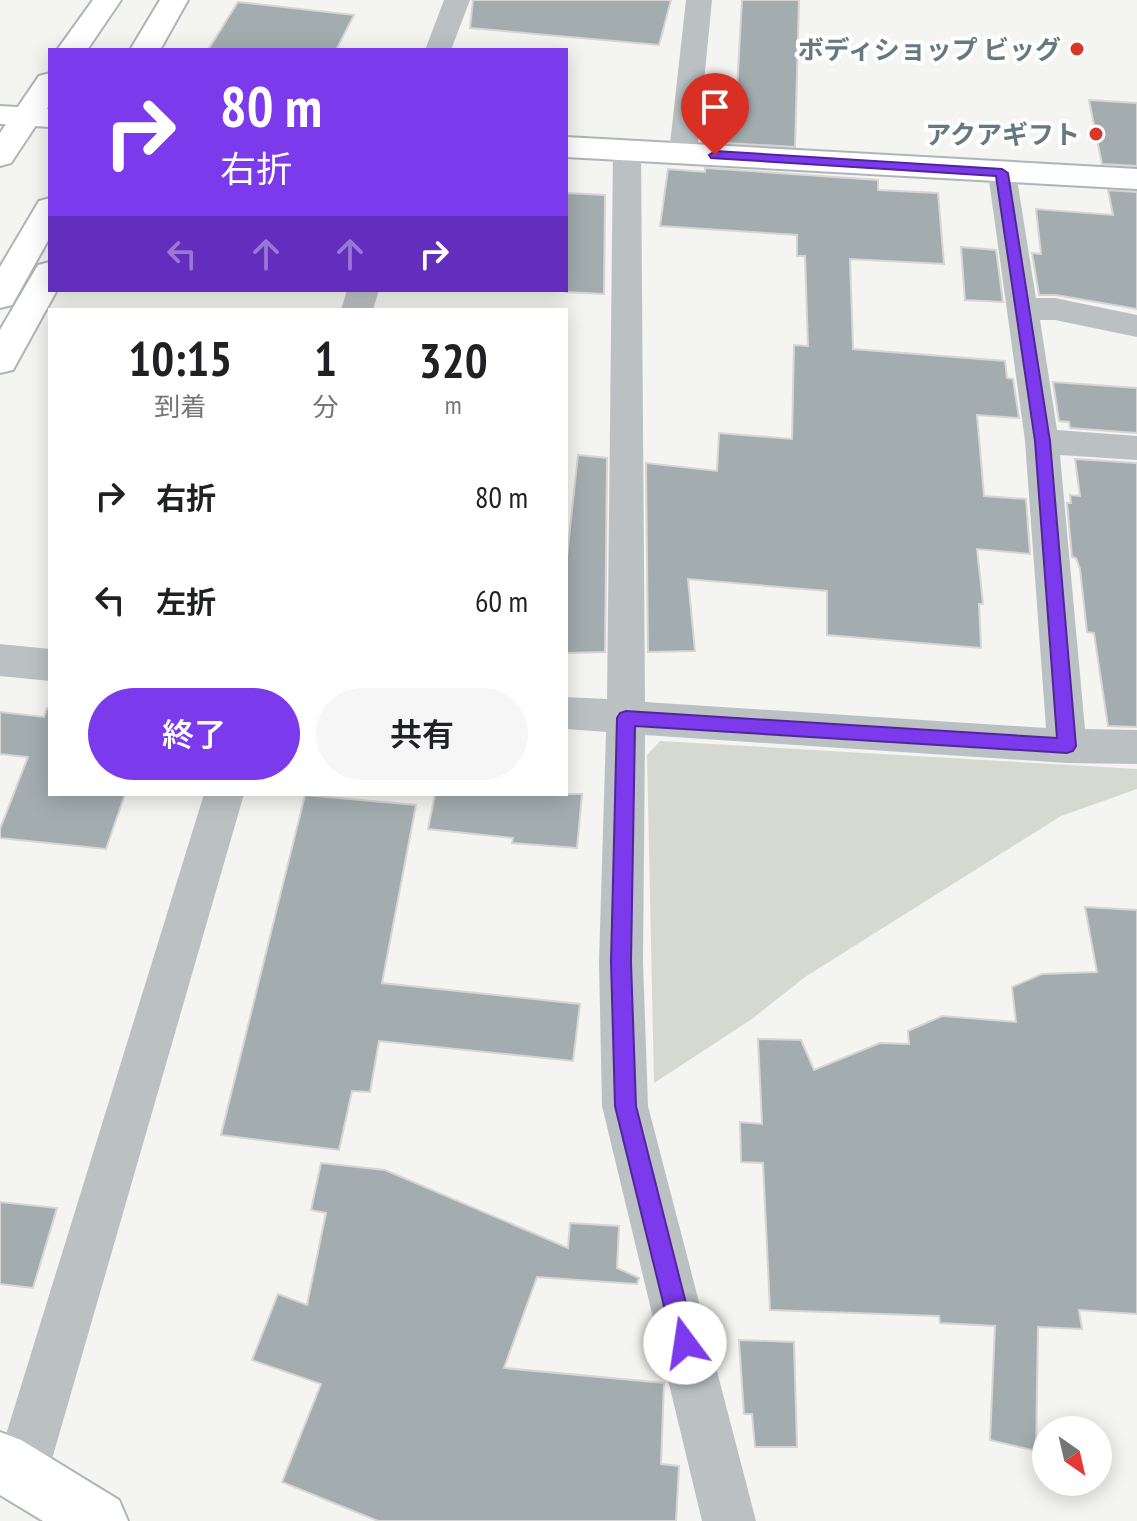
<!DOCTYPE html>
<html lang="ja">
<head>
<meta charset="utf-8">
<style>
  :root { --surface:#fff; --page:#f6f6f6; --text:#202124; --muted:#757577; --accent:#7c3aed }
  body { margin:0; font-family:"PT Sans Narrow","Noto Sans JP",sans-serif; background:var(--page); color:var(--text); height:100vh; display:flex; flex-direction:column; font-size:30px; white-space:nowrap }
  * { box-sizing:border-box; margin:0 }
  p { font-size:26px; color:var(--muted) }
  .icon { flex:none; width:44px; height:44px; fill:none; stroke:currentColor; stroke-width:2; stroke-linecap:round; stroke-linejoin:round }
  .map { position:relative; flex:1; overflow:hidden }
  .panel { position:absolute; left:48px; top:308px; width:520px; height:488px; display:flex; flex-direction:column; background:var(--surface); border-radius:0px; box-shadow:0 4px 20px #0003 }
  .panel>* { flex:none }
  .banner { position:absolute; left:48px; top:48px; width:520px; height:244px; border-radius:0px; box-shadow:0 4px 20px #0003; background:#7c3aed; color:#fff; overflow:hidden }
  .needle { width:52px; rotate:146deg }
  .fabs { position:absolute; left:1032px; top:1416px; display:grid; gap:16px }
  .fabs a { display:grid; place-items:center; width:80px; height:80px; border-radius:50%; background:var(--surface); box-shadow:0 4px 20px #0003; font-size:40px }
  .pin { position:absolute; display:grid; place-items:center; width:68px; height:68px; color:#fff; margin:-82px -34px; border-radius:50% 50% 50% 0; rotate:-45deg; box-shadow:0 0 8px #0007 }
  .pin .icon { rotate:45deg }
  .me { position:absolute; width:88px; margin:-44px; rotate:346deg; stroke-linejoin:round; filter:drop-shadow(0 0 6px #0008) }
  .turn { display:flex; align-items:center; gap:28px; height:168px; padding:0 40px; font-size:36px }
  .turn .icon { width:104px; height:104px; stroke-width:2.5 }
  .turn b { display:block; font-size:56px; line-height:68px }
  .lanes { display:flex; align-items:center; height:76px; padding:0 40px; background:#0003; justify-content:center; gap:40px; direction:ltr }
  .lanes .off { opacity:.35 }
  .eta { display:flex; justify-content:space-evenly; align-items:center; height:136px; text-align:center }
  .eta b { font-size:48px; font-weight:600; line-height:56px }
  .cta { display:flex; gap:16px; margin-top:auto; padding:16px 40px }
  .cta a { flex:1; height:92px; border-radius:48px; background:var(--accent); color:#fff; font-size:32px; font-weight:600; line-height:92px; text-align:center }
  .cta a+a { background:var(--page); color:var(--text) }
  ul { padding:0; list-style:none }
  li { display:flex; align-items:center; gap:24px; height:104px; padding:0 40px }
  li div { flex:1 }
  li b { display:block; font-size:30px }
  li em { font-style:normal }
  .map>svg:first-child { display:block }
  .green { fill:#d5d9d0 }
  .building { fill:#a3adb0; stroke:#d6d5d4; stroke-width:2 }
  .lines { fill:none; stroke-linecap:round; stroke-linejoin:round }
  .secondary-casing { stroke:#aeb5b8; stroke-width:4 }
  .highway-casing { stroke:#afb4b6; stroke-width:4 }
  .street { fill:#bbc1c3; fill-rule:evenodd }
  .secondary { fill:#fff; fill-rule:evenodd }
  .highway { fill:#fff; fill-rule:evenodd }
  .route { fill:#7c3aed; stroke:#51269a; stroke-width:2 }
  .poi-dot { fill:#da372b; stroke:#fff; stroke-width:3 }
  .labels { text-anchor:middle; dominant-baseline:central; stroke-width:8; stroke-linejoin:round; paint-order:stroke }
  .far-poi-label { font-size:26px; font-weight:bold; fill:#657980; stroke:#fff; text-anchor:end }
</style>
</head>
<body>
<div class="map">
<svg width="1137" height="1521" viewBox="0 0 1137 1521">
  <rect width="100%" height="100%" fill="#f4f4f1"/>
  <path class="green" d="M660,741L1137,769V789L1061,816L805,977L752,1019L654,1083L647,755Z"/>
  <path class="building" d="M473,0H671L659,45L470,28Z
    M742,0H799L795,147L707,142V131L721,132L725,90L737,91Z
    M238,2L354,15L336,50H208Z
    M1089,100L1137,103V166L1102,164Z
    M705,168L878,180V190L938,193L944,264L850,259L853,349L1005,361L1007,378L1013,379L1019,418L977,415L984,496L1026,499L1030,554L977,549L983,604H979L981,648L827,635V591L688,579L695,651L648,652L646,463L717,471L719,433L792,439L794,345L808,346L805,256H797V235L660,226L668,169L705,172Z
    M1108,190L1137,192V309L1056,295H1039L1032,253L1041,254L1036,209L1113,215Z
    M566,193L605,195L604,294L566,292Z
    M961,247L996,250L1003,302L965,300Z
    M1053,382L1137,388V433L1070,428L1069,422L1059,421Z
    M578,455L607,458L605,652L566,653V566Z
    M1075,459L1137,463V727L1108,726L1094,633L1087,632L1080,569L1076,558L1072,557L1067,503H1071L1070,495L1080,496Z
    M47,708L50,709V794H125L106,849L0,838V829L28,757L0,754V712L44,717Z
    M435,794H582L577,848L512,843L513,838L428,829Z
    M305,795L416,805L382,983L580,1004L573,1061L379,1041L370,1092L352,1091L339,1150L221,1135Z
    M1085,907L1137,910V1314L1079,1310L1082,1329L1038,1327L1036,1451L990,1440L995,1326L940,1323L939,1316L770,1310L763,1163L741,1162L740,1122L762,1124L758,1039L801,1040L814,1070L880,1043L909,1044L908,1031L942,1016L1016,1022L1012,987L1042,974L1097,972Z
    M321,1163L385,1170L568,1248L570,1223L619,1226L617,1268L639,1278L637,1284L537,1277L504,1368L664,1383L661,1464L679,1466L676,1521H378L282,1482L321,1384L252,1360L278,1294L307,1305L326,1213L311,1210Z
    M0,1202L57,1208L33,1288L0,1284Z
    M739,1340L794,1342L797,1447H755L752,1414H744Z"/>
  <g class="lines">
    <defs>
      <path id="secondary" d="M0,106L50,109V127L0,124Z
        M566,137L1137,169V189L566,157Z
        M0,1432L21,1440L119,1500L128,1521H43L0,1495Z"/>
      <path id="highway" d="M93,0H121L87,50H57Z
        M160,0H188L160,50H130Z
        M50,73V104L11,163L0,166V133L39,76Z
        M50,198V237L12,305L0,308V267L39,201Z
        M50,262V290H57L13,370L0,373V330L38,265Z"/>
    </defs>
    <use href="#secondary" class="secondary-casing"/>
    <use href="#highway" class="highway-casing"/>
    <path class="street" d="M444,0H470L451,50H425Z
      M686,0H712L697,153L693,159L683,162L673,159L669,153Z
      M627,141L637,144L641,150L645,702L1046,728L1025,441L988,173L992,167L1002,164L1012,167L1016,173L1036,298H1055L1137,315V337L1055,320H1040L1057,430L1137,436V460L1060,455L1085,729L1137,730V764L1067,763L645,735L643,962L648,1106L756,1521H702L602,1106L599,962L606,732L566,729V697L607,699L613,150L617,144Z
      M347,290H379L373,310H341Z
      M0,644L50,649V681L0,676Z
      M204,794H244L48,1473L40,1492L21,1500L2,1492L0,1454Z"/>
    <use href="#secondary" class="secondary"/>
    <use href="#highway" class="highway"/>
  </g>
  <path class="route" d="M715,151L1002,169L1008,173L1050,441L1076,746L1073,751L1067,753L635,726L631,962L636,1106L696,1343L693,1351L685,1355L676,1351L673,1343L615,1106L611,962L617,718L620,713L626,711L1057,738L1035,441L996,176L711,158L709,155Z"/>
  <g class="poi-dot">
    <circle cx="1077" cy="49" r="8"/>
    <circle cx="1096" cy="134" r="8"/>
  </g>
  <g class="labels">
    <g class="far-poi-label">
      <text x="1061" y="49">ボディショップ ビッグ</text>
      <text x="1080" y="134">アクアギフト</text>
    </g>
  </g>
</svg>
<div class="fabs">
<a><svg class="needle" viewBox="-14 -14 28 28"><path d="M0-13l5 13h-10z" fill="#e53935"/><path d="M0 13l5-13h-10z" fill="#757577"/></svg></a>
</div>
<div class="pin" style="left:715px;top:155px;background:#d93025"><svg class="icon" aria-label="arrive" viewBox="0 0 24 24"><path d="M6 21V4h12l-3 4 3 4H6"/></svg></div>
<svg class="me" style="left:685px;top:1343px" viewBox="-20 -20 40 40"><circle r="19" fill="#fff"/><path d="M0-13L10 11 0 6-10 11z" fill="#7c3aed"/></svg>
<div class="banner">
<div class="turn"><svg class="icon" aria-label="right" viewBox="0 0 24 24"><path d="M7 20v-9h11M14 6l5 5-5 5"/></svg><div><b>80 m</b>右折</div></div>
<div class="lanes"><svg class="icon off" aria-label="left" viewBox="0 0 24 24"><path d="M17 20v-9H6M10 6l-5 5 5 5"/></svg><svg class="icon off" aria-label="ahead" viewBox="0 0 24 24"><path d="M12 20V5M6 11l6-6 6 6"/></svg><svg class="icon off" aria-label="ahead" viewBox="0 0 24 24"><path d="M12 20V5M6 11l6-6 6 6"/></svg><svg class="icon" aria-label="right" viewBox="0 0 24 24"><path d="M7 20v-9h11M14 6l5 5-5 5"/></svg></div>
</div>
<section class="panel">
<div class="eta">
<div><b>10:15</b><p>到着</p></div>
<div><b>1</b><p>分</p></div>
<div><b>320</b><p>m</p></div>
</div>
<ul>
<li><svg class="icon" aria-label="right" viewBox="0 0 24 24"><path d="M7 20v-9h11M14 6l5 5-5 5"/></svg><div><b>右折</b></div><em>80 m</em></li>
<li><svg class="icon" aria-label="left" viewBox="0 0 24 24"><path d="M17 20v-9H6M10 6l-5 5 5 5"/></svg><div><b>左折</b></div><em>60 m</em></li>
</ul>
<div class="cta"><a>終了</a><a>共有</a></div>
</section>
</div>
</body>
</html>
